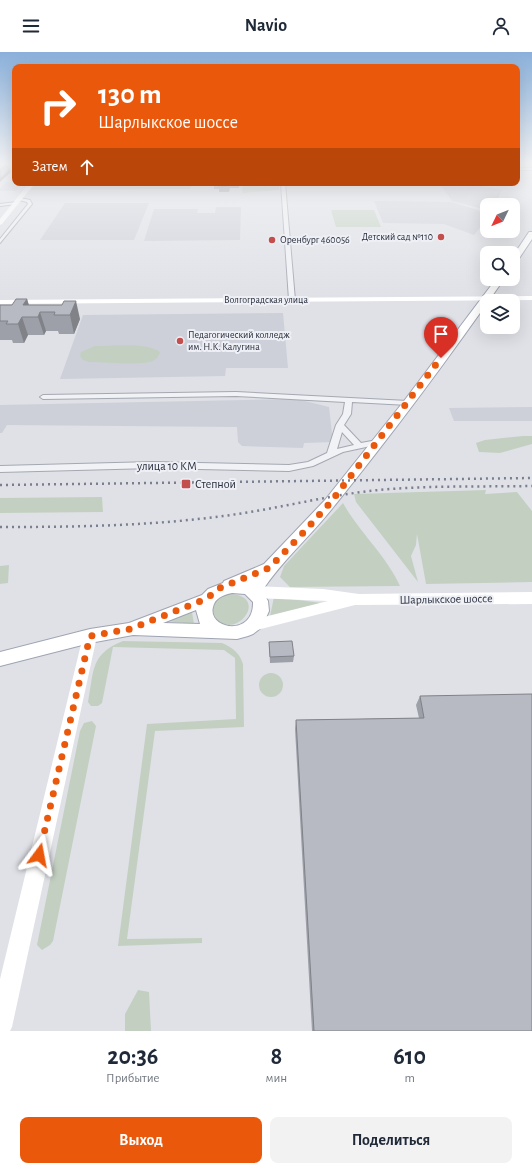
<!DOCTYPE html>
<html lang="ru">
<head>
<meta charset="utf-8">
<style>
  :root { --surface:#fff; --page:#f2f2f3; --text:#1f2937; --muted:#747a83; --accent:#ea580c }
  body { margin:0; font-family:"Alegreya Sans",sans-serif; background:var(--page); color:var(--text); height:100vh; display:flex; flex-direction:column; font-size:15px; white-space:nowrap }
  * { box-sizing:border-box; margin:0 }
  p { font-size:13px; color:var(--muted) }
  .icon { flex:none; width:22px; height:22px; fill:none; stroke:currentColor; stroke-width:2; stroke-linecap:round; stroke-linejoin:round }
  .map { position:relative; height:979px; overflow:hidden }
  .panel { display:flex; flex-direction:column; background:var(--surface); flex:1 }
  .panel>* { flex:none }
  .hud { position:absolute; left:12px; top:12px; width:508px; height:122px; border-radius:8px; box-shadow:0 4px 16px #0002; background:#ea580c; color:#fff; overflow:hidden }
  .needle { width:26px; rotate:227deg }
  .tools { position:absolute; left:480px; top:146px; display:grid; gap:8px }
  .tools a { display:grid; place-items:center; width:40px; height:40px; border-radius:8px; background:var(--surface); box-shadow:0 4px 16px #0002; font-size:20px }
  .pin { position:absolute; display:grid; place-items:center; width:34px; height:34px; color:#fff; margin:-41px -17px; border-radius:50% 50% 50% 0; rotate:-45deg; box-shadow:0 0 4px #0007 }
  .pin .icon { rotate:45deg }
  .me { position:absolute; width:44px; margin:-22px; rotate:13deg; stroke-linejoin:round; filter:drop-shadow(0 0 3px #0008) }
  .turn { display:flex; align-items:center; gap:14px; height:84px; padding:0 20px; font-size:18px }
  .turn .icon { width:52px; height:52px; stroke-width:2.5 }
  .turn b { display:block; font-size:28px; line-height:34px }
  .then { display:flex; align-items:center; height:38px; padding:0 20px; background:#0003; gap:8px; font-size:15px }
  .eta { display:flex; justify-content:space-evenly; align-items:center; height:68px; text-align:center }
  .eta b { font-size:24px; font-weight:700; line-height:28px }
  .primary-button { display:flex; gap:8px; margin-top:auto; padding:8px 20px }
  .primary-button a { flex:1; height:46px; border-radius:8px; background:var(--accent); color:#fff; font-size:16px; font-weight:700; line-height:46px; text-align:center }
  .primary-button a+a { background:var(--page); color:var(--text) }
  header { display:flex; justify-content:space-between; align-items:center; height:52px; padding:0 20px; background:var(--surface); font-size:18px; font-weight:700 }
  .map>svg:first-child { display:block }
  .built { fill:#cdd0d9 }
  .green { fill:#c3d0c1 }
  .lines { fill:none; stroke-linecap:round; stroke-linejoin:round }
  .street-casing { stroke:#a5a8b1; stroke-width:2 }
  .primary-casing { stroke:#9fa4b2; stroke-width:2 }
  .street { fill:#f1f2f6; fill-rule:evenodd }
  .secondary { fill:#fff; fill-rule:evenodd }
  .primary { fill:#fff; fill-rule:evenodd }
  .rail { stroke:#7a7f8f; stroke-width:2.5; stroke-dasharray:2 4; stroke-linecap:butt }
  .wall { fill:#9da0a8 }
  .shaded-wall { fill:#808288 }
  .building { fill:#b7bac3; stroke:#808288 }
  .route { stroke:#ea580c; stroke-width:7; stroke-dasharray:0 12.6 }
  .poi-dot { fill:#c24e4e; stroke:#eef0f5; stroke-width:1.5 }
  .labels { text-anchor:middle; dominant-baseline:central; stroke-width:4; stroke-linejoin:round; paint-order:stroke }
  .far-poi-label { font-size:10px; fill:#292e3d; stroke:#eef0f5; text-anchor:start }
  .far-street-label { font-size:10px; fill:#292e3d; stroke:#eef0f5 }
  .street-label { font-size:12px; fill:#292e3d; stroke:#eef0f5 }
  .poi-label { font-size:12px; fill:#292e3d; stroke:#eef0f5; text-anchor:start }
</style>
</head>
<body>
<header><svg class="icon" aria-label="menu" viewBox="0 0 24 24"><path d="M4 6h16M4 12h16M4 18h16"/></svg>Navio<svg class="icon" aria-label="person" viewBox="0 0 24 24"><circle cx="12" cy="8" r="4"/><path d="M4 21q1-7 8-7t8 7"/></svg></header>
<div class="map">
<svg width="532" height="979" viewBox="0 0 532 979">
  <rect width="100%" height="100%" fill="#dfe1e7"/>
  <path class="built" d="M6,130H15L23,131L16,139H0V137Z
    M469,131L502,138L495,153H487V158L452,149L440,132Z
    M374,149L452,150L487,161V167L474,183L444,172L383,171Z
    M65,151H149L134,188H40Z
    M216,155H241L240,188L144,189L154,157H198L197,161H215Z
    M283,261L288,316H226L225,324L60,327L83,263Z
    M297,347L329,355L333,390L304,391L303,396L242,394L238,390L237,375L7,373L2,381H0V353Z
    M532,355V369H454L449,356Z"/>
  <path class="green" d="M36,131H192L190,137L30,138Z
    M243,131H279V138L242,141Z
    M331,158H374L381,175H336Z
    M95,294C111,294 149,290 160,300C159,304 157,307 153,309C138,314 106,310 89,310L83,308L80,304L81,300Z
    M523,384H532V392L500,401L479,400L476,391L485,388Z
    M486,438L485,442L517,440L532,459V530L426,532L417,482L416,493L411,504L418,530L356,450L354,442Z
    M102,445L103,460L0,461V446Z
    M343,451C359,480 386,503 400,534L290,535L280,525L284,514Z
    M9,513L8,531L0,532V514Z
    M225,542C273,540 237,591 215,566C207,556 216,547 225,542Z
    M274,545L322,551L270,564Z
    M192,560L194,572L165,569Z
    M123,589L222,591C233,596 239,600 243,612L244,675L155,679L127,887L202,886V891L118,894L147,672L236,667L235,606L224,598L113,595L102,651L98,654H91L88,650C94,619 90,602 123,589Z
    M259 633a12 12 0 1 1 24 0a12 12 0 1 1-24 0Z
    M92,669L96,674L53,889L50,893L42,898L37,893L80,679L84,671Z
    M138,938L149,940L151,979H125V962Z"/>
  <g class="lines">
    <defs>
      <path id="street" d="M517,116H532V118H517Z
        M281,131H285L295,248L292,250L289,248Z
        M20,146L30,148L32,152L0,191V187L28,152L27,150L19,148Z
        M17,150L16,152L0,154V152Z
        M236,340L408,349L412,351L408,353L352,350L351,362L344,373L361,391L377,388L381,390L380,392L343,400L313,414L289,419L153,416L0,420V414L153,410L289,413L308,410L327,401L336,373L343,362L345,350L236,344L43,347L40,345L43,343ZM342,380L354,393L337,397Z"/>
      <path id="primary" d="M529,180H532V187L516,211H513V204Z
        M496,227H504C451,303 394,380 335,453C312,483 283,507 262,539L268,549L269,559L262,575L253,582L248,584L237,587L133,583L90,591L0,614V600L90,577L129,571L202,543L208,537L223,531L224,529L264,512L325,448L404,349ZM232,541L245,542L253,550C254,586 207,577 213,555C215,546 223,543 232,541ZM196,558L200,572L163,571Z"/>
    </defs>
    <use href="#street" class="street-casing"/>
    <use href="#primary" class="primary-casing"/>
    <use href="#street" class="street"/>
    <path class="secondary" d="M0,110H15V114H0Z
      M517,110H532V112H517Z
      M29,131H35L2,172L0,173V167Z
      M532,244V248L0,252V248Z
      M253,534L323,537L359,542L532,540V552L355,553L253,579L248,577L246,573L248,569L328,549L253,546L248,544L246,540L248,536Z
      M90,578L95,580L97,584L12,975L10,979H0V927L83,584L85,580Z"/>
    <use href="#primary" class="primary"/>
    <path class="rail" d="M0,433L532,426
      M0,475C75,475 149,474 223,464C272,458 320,445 369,439C423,433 478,435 532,434"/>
  </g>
  <path class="wall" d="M214,131H239V136H230L229,140H219V137H214Z
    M27,247L29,253H62L80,267L74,282H59L58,279H46L44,283H28L24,291H13L12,288H0V253H12Z
    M269,590L294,604L293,610L270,611Z
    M420,644L532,979H312L295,677L296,668L419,666L416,653Z"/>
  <path class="shaded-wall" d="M10,117L11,120L0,130V127Z
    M27,247L32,265L23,253Z
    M76,249L80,267L74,282L70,263Z
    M40,260L46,279L44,283L38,265Z
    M22,265L28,283L24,291L18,272Z"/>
  <path class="building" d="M5,113L10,117L0,127V118Z
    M214,131H239H229V134L219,135V132H214Z
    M16,247H27L23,253H62L64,249H76L70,263H54L55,260H40L38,265H22L18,272H6L8,269H0V253H12Z
    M292,589L294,604L270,605L269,590Z
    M532,642V979H314L296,668L424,666L420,644Z"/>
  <linearGradient id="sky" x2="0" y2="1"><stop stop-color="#8ab0da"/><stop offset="0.45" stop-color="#f1f2f4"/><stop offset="1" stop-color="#f1f2f4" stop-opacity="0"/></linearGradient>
  <rect width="532" height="247" fill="url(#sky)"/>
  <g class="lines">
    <path class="route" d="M39,803L90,584L130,577L206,547L220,536L269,516L302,482L330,451L441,306"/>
  </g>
  <g class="poi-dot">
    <circle cx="441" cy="185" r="4"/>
    <circle cx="272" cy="188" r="4"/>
    <circle cx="180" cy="289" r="4"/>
    <rect x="181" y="427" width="10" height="10" rx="2"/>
  </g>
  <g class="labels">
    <g class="far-poi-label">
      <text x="433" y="185" text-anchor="end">Детский сад №110</text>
      <text x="280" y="188">Оренбург 460056</text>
      <text x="188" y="283">Педагогический колледж<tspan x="188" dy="12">им. Н.К. Калугина</tspan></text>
    </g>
    <g class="far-street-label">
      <text x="266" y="248">Волгоградская улица</text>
    </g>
    <g class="street-label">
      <text x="167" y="414">улица 10 КМ</text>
      <text transform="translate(446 547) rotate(-1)">Шарлыкское шоссе</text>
    </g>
    <g class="poi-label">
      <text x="195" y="432">Степной</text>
    </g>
  </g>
</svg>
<div class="tools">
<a><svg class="needle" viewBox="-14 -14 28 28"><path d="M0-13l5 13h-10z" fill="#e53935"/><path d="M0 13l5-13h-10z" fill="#747a83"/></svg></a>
<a><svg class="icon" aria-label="search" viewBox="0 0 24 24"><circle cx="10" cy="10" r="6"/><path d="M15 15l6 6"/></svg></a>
<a><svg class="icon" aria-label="layers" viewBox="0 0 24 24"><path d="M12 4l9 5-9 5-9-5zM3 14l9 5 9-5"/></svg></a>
</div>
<div class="pin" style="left:441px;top:306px;background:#d93025"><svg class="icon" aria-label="arrive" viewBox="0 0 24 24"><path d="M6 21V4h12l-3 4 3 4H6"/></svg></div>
<svg class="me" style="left:39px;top:803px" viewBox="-20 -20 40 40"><path d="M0-17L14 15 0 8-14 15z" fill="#ea580c" stroke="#fff" stroke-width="4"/></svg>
<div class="hud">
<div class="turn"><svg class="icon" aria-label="right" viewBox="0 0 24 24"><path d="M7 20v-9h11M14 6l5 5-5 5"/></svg><div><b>130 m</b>Шарлыкское шоссе</div></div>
<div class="then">Затем<svg class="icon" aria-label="ahead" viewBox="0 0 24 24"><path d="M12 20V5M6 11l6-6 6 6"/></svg></div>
</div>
</div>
<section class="panel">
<div class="eta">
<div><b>20:36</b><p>Прибытие</p></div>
<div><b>8</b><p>мин</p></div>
<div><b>610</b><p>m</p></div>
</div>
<div class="primary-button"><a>Выход</a><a>Поделиться</a></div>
</section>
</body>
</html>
